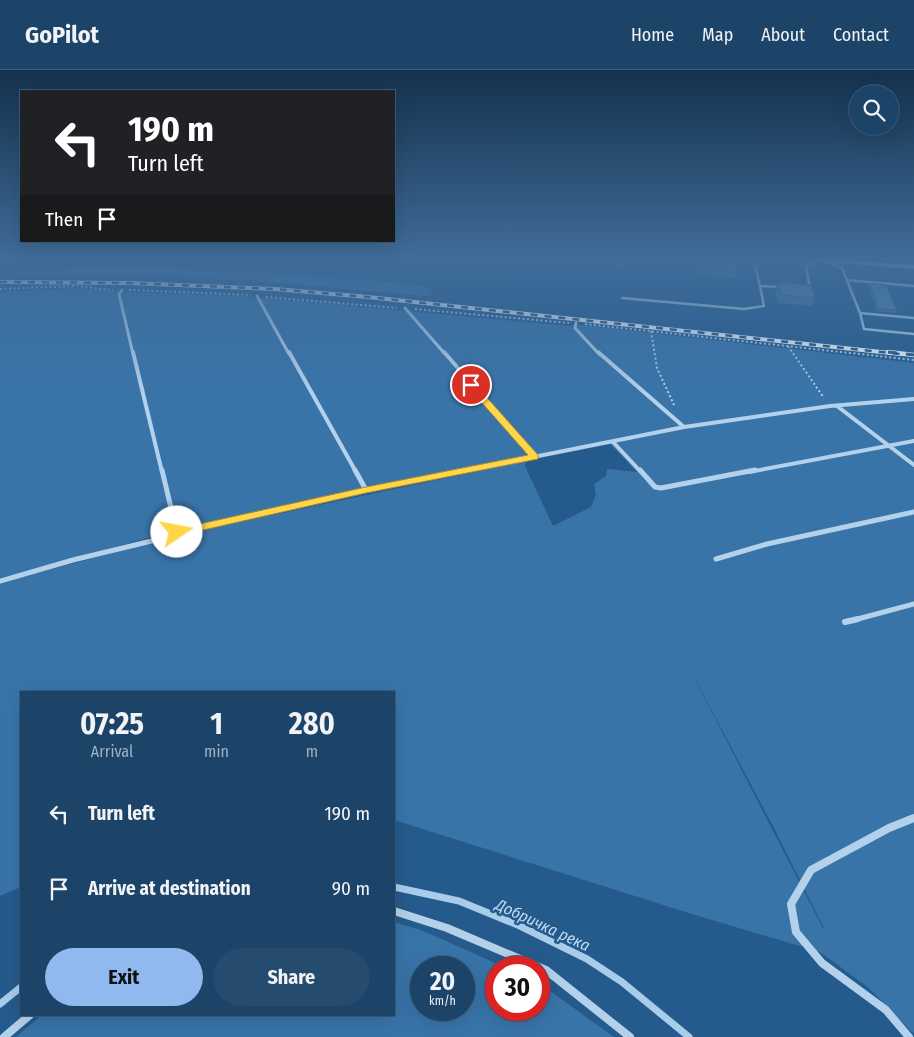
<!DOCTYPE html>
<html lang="en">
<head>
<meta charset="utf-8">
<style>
  :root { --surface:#1c4469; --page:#254b6f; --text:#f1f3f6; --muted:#a0b0c0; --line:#3a5c7d; --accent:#90b9f0 }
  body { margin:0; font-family:"Fira Sans Condensed",sans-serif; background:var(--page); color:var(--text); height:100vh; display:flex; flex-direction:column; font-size:19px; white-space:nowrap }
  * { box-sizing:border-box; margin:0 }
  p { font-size:16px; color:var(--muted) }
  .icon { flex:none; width:28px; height:28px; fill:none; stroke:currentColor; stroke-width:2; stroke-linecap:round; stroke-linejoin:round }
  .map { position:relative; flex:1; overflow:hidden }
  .side { position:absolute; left:20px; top:621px; width:375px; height:325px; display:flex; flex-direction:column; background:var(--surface); border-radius:0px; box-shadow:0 5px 20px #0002,0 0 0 1px var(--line) }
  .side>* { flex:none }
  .hud { position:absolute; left:20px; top:20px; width:375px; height:152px; border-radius:0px; box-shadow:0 5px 20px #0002,0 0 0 1px var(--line); background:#202124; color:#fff; overflow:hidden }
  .fabs { position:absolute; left:849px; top:15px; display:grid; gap:10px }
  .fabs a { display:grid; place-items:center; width:50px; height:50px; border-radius:50%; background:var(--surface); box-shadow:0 5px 20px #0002,0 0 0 1px var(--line); font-size:25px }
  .speed { position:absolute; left:410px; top:886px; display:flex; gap:10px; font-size:25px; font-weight:700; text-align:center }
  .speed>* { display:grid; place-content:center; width:65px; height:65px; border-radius:50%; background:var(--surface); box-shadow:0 5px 20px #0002,0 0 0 1px var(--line); line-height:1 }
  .speed small { font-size:12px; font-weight:400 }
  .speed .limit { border:8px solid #d22; background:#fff; color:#111 }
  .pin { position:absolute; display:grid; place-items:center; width:42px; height:42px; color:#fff; margin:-21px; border:2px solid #fff; border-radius:50%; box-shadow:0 1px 5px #0007 }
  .me { position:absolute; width:55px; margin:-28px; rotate:78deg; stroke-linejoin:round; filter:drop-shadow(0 0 4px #0008) }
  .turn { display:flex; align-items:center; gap:18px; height:105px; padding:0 25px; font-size:22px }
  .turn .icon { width:65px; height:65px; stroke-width:2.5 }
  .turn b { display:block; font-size:35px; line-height:42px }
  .then { display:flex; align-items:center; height:48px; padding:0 25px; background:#0003; gap:10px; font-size:19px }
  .eta { display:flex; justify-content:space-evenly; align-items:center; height:85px; text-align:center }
  .eta b { font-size:30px; font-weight:700; line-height:35px }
  .button { display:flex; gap:10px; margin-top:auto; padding:10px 25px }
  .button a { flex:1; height:58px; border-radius:30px; background:var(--accent); color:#111; font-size:20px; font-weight:700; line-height:58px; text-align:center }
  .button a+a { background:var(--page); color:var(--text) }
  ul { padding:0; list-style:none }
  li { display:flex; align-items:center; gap:15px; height:75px; padding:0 25px }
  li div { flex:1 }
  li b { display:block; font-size:19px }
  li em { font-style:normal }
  header { display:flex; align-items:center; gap:30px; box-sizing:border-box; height:70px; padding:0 25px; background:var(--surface); border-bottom:1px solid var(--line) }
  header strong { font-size:24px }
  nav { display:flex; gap:28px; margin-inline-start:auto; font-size:18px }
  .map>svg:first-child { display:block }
  .green { fill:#3974a9; fill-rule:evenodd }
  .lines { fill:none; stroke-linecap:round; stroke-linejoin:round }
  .stream { stroke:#a8cdeb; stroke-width:7 }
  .path { stroke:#b4d1eb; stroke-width:2; stroke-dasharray:2 2.5; stroke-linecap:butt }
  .service { stroke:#b4d1eb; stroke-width:2.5 }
  .minor-far4 { stroke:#b4d1eb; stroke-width:3 }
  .minor-far3 { stroke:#b4d1eb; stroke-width:4 }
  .minor-far2 { stroke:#b4d1eb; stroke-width:5 }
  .minor-far1 { stroke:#b4d1eb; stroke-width:6 }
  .minor { stroke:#b4d1eb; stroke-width:8 }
  .secondary { fill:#dfecf9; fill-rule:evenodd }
  .rail-far1-casing { stroke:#fff; stroke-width:4 }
  .rail-casing { stroke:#fff; stroke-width:4.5 }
  .rail-far1 { stroke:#255b8c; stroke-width:2.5; stroke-dasharray:7; stroke-linecap:butt }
  .rail { stroke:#255b8c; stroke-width:3; stroke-dasharray:9; stroke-linecap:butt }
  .wall { fill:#46739c }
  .building { fill:#5186b5; stroke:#395e7f }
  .route { fill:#ffd54a; stroke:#a68a30 }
  .labels { text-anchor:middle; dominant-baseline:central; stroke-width:5; stroke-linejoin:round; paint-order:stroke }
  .near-water-label { font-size:16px; font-style:italic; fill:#c0dbf2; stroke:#255b8c }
</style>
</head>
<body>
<header>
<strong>GoPilot</strong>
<nav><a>Home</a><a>Map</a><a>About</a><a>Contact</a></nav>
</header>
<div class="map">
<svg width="914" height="967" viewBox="0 0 914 967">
  <rect width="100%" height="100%" fill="#255b8c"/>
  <path class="green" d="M105,197C212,200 318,204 425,216L432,221L431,226L415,225L246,210L134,205L0,204Z
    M76,218L123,222L243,226L569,256L583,255L914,293V964L869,918L820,882L692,844L394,750V622H21V817L0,826V513L183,464L526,391L525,387L181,459L0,508V222ZM610,374L637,402L607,399L606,406L594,414L596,424L591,437L553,456L525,396L526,391ZM683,586L776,762L825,860H824Z
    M394,852L421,860L504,897L496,898V940H539V913L614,967H16L42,945H394ZM421,898H464V940H421Z"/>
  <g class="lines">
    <path class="stream" d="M394,817L459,831L520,856L587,889L622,912L689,967
      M0,934L21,917"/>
    <path class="path" d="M0,219L77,216L113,220
      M129,220L251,225
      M266,227L397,238
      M415,239L569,253
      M585,254L914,290
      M651,261L657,298L674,335
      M788,276L824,328"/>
    <path class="service" d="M824,191L842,198L860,243L914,248
      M620,195L623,189
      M755,195L760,216
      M846,210L914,216
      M810,218L806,198L811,192L822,189
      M622,228L744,239L764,236L760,216L779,217
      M860,243L864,259L914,264"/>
    <path class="minor-far4" d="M122,220L119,224L133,284
      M257,226L289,284
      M405,238L445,284
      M576,253L575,258L599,284"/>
    <path class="minor-far3" d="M133,282L162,402
      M289,282L356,402
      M444,282L535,387
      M598,282L684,357
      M837,336L914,395
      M613,372L641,402
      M458,402L684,357L830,336L914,329
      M749,402L914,371"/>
    <path class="minor-far2" d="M162,400L177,463
      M355,400L366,420
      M640,400L655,417L661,418L755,400
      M716,489L767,474L914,442
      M0,511L73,490L168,467L177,463L366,420L465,400
      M854,550L914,534"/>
    <path class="minor-far1" d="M845,552L858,549"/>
    <path class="minor" d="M394,841L447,858L546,900L630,967
      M4,967L30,945
      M909,967L886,940L822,893L796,862L791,834L811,800L889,758L914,748"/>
    <path class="secondary" d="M810,189H829L914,195V199L813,191Z"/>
    <defs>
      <path id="rail-far1" d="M0,212L129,213L275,219L368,227L900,284"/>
      <path id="rail" d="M888,282L914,285"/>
    </defs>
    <use href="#rail-far1" class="rail-far1-casing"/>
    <use href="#rail" class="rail-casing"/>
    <use href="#rail-far1" class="rail-far1"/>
    <use href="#rail" class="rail"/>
  </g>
  <path class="wall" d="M697,189H736L737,200L735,208L697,205L696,191Z
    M778,212L815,228L812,236L778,233L775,221Z
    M869,213L897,240L896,243L877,241L868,216Z"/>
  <path class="building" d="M698,189H736L737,200L699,197Z
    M778,212L811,215L815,228L781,225Z
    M869,213L886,215L897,240L879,239Z"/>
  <linearGradient id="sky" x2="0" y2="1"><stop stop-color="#14324d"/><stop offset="0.58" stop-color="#406c99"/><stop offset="1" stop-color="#406c99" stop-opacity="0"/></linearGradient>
  <rect width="914" height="324" fill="url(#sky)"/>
  <path class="route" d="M468,313H474L538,385V389L366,423L177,466L172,462L177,459L366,417L528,385L468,317Z"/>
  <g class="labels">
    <g class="near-water-label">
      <text transform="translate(543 855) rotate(25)">Добричка река</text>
    </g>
  </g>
</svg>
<div class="fabs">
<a><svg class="icon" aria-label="search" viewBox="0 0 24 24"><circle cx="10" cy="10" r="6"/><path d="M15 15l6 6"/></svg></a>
</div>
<div class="speed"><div>20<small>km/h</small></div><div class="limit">30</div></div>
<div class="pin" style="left:471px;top:315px;background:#d93025"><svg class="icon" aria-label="arrive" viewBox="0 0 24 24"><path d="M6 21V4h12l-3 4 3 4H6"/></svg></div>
<svg class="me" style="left:177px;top:462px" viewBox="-20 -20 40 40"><circle r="19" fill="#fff"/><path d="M0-13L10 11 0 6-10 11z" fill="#ffd54a"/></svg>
<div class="hud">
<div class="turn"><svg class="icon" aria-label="left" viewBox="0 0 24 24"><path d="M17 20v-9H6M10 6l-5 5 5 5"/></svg><div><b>190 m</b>Turn left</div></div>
<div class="then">Then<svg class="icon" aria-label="arrive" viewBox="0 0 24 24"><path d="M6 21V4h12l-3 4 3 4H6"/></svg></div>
</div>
<section class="side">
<div class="eta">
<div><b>07:25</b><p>Arrival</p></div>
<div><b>1</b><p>min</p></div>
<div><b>280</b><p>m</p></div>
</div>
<ul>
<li><svg class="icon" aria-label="left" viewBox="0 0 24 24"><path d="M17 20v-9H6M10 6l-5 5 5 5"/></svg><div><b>Turn left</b></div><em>190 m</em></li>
<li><svg class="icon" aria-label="arrive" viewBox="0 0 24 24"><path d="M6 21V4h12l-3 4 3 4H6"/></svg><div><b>Arrive at destination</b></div><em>90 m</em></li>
</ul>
<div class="button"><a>Exit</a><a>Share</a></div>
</section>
</div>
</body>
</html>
